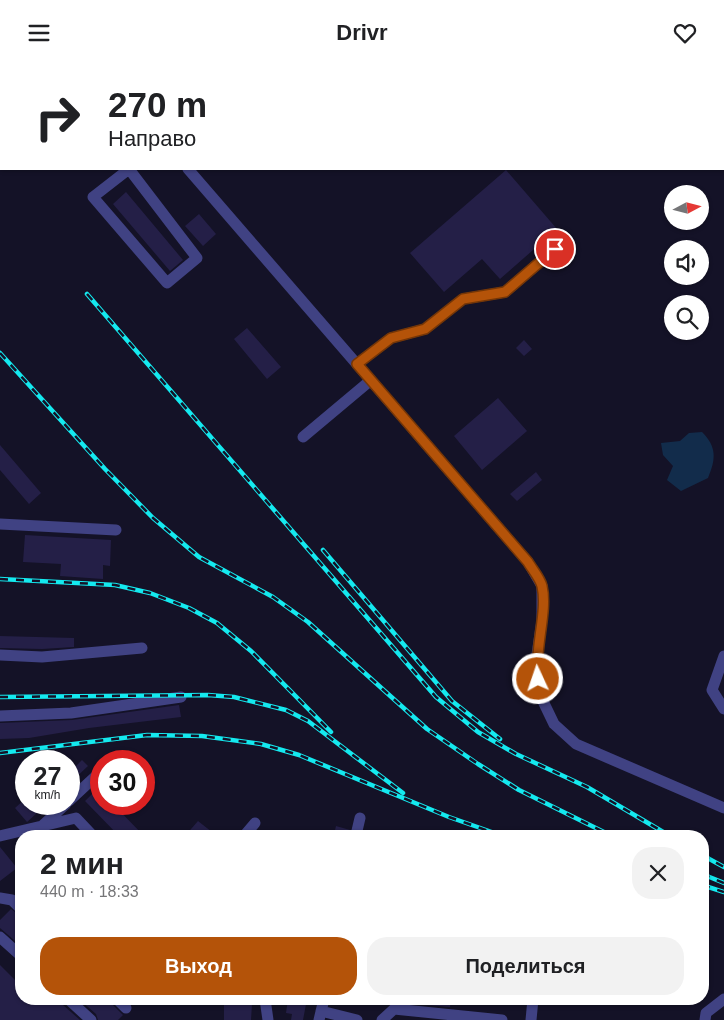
<!DOCTYPE html>
<html lang="ru">
<head>
<meta charset="utf-8">
<style>
  :root { --surface:#fff; --page:#f2f2f2; --text:#202124; --muted:#757577; --accent:#b45309 }
  body { margin:0; font-family:Arial,sans-serif; background:var(--page); color:var(--text); height:100vh; display:flex; flex-direction:column; font-size:19px; white-space:nowrap }
  * { box-sizing:border-box; margin:0 }
  p { font-size:16px; color:var(--muted) }
  .icon { flex:none; width:28px; height:28px; fill:none; stroke:currentColor; stroke-width:2; stroke-linecap:round; stroke-linejoin:round }
  .map { position:relative; flex:1; overflow:hidden }
  .side { position:absolute; left:15px; top:765px; width:694px; height:175px; display:flex; flex-direction:column; background:var(--surface); border-radius:20px; box-shadow:0 1px 4px #0004 }
  .side>* { flex:none }
  .hud { position:absolute; left:0px; top:0px; width:725px; height:105px; box-shadow:0 1px 4px #0004; background:#fff; color:var(--text); overflow:hidden }
  .needle { width:32px; rotate:83deg }
  .buttons { position:absolute; left:664px; top:120px; display:grid; gap:10px }
  .buttons a { display:grid; place-items:center; width:45px; height:45px; border-radius:50%; background:var(--surface); box-shadow:0 1px 4px #0004; font-size:25px }
  .speed { position:absolute; left:15px; top:685px; display:flex; gap:10px; font-size:25px; font-weight:700; text-align:center }
  .speed>* { display:grid; place-content:center; width:65px; height:65px; border-radius:50%; background:var(--surface); box-shadow:0 1px 4px #0004; line-height:1 }
  .speed small { font-size:12px; font-weight:400 }
  .speed .limit { border:8px solid #d22; background:#fff; color:#111 }
  .pin { position:absolute; display:grid; place-items:center; width:42px; height:42px; color:#fff; margin:-21px; border:2px solid #fff; border-radius:50%; box-shadow:0 1px 5px #0007 }
  .me { position:absolute; width:55px; margin:-28px; rotate:357deg; stroke-linejoin:round; filter:drop-shadow(0 0 4px #0008) }
  .turn { display:flex; align-items:center; gap:18px; height:105px; padding:0 25px; font-size:22px }
  .turn .icon { width:65px; height:65px; stroke-width:2.5 }
  .turn b { display:block; font-size:35px; line-height:42px }
  .round { display:grid; place-items:center; flex:none; width:52px; height:52px; border-radius:20px; background:var(--page) }
  .headline { display:flex; align-items:center; justify-content:space-between; height:85px; padding:0 25px }
  h1 { font-size:30px; font-weight:600; line-height:38px }
  .button { display:flex; gap:10px; margin-top:auto; padding:10px 25px }
  .button a { flex:1; height:58px; border-radius:20px; background:var(--accent); color:#fff; font-size:20px; font-weight:600; line-height:58px; text-align:center }
  .button a+a { background:var(--page); color:var(--text) }
  header { display:flex; justify-content:space-between; align-items:center; height:65px; padding:0 25px; background:var(--surface); font-size:22px; font-weight:600 }
  .map>svg:first-child { display:block }
  .water { fill:#122c4b }
  .building { fill:#241f47 }
  .lines { fill:none; stroke-linecap:round; stroke-linejoin:round }
  .minor { stroke:#404283; stroke-width:11 }
  .major { stroke:#b76af5; stroke-width:12 }
  .rail-casing { stroke:#14e9ef; stroke-width:4.5 }
  .rail { stroke:#141227; stroke-width:2.5; stroke-dasharray:8; stroke-linecap:butt }
  .route-casing { stroke:#753606; stroke-width:12 }
  .route { stroke:#b45309; stroke-width:9 }
</style>
</head>
<body>
<header><svg class="icon" aria-label="menu" viewBox="0 0 24 24"><path d="M4 6h16M4 12h16M4 18h16"/></svg>Drivr<svg class="icon" aria-label="heart" viewBox="0 0 24 24"><path d="M12 20l-8-8c-3-5 5-10 8-4 3-6 11-1 8 4z"/></svg></header>
<div class="map">
<svg width="724" height="955" viewBox="0 0 724 955">
  <rect width="100%" height="100%" fill="#141227"/>
  <path class="water" d="M702,367C717,382 716,394 708,413L681,426L667,415L673,401L663,390L661,378L680,376L689,368Z"/>
  <path class="building" d="M506,105L557,164L500,214L482,194L444,227L410,188Z
    M126,127L183,195L170,206L113,139Z
    M199,149L216,169L203,181L185,161Z
    M247,263L281,302L267,314L234,274Z
    M524,275L532,284L524,291L516,283Z
    M498,333L527,366L482,405L454,371Z
    M0,380L41,428L29,439L0,405Z
    M536,407L542,415L517,436L510,429Z
    M25,470L111,475L110,501L103,500V514L60,511L61,499L23,497Z
    M0,571L74,573V582L42,584L0,583Z
    M179,640L181,652L89,663L29,673L0,674V658L72,655Z
    M69,695L75,702L82,695L88,701L69,719Z
    M98,723L101,727V739H113L144,771H119L85,736Z
    M26,733V739H47L27,757L15,743Z
    M198,756L217,771H185Z
    M336,761L350,765L349,771L334,770Z
    M0,782L17,803L0,816Z
    M11,844L21,851V881L0,863V855Z
    M0,900L21,921V934H61L63,940L80,955H0Z
    M79,934H110L112,939L123,950L118,955H98L96,949Z
    M288,934H307L303,955H291L292,949L286,948Z
    M379,934H451L450,942L395,937L387,940L378,939Z
    M224,936L252,939L251,955H224Z"/>
  <g class="lines">
    <path class="minor" d="M94,0V1
      M102,0L103,1
      M129,104L197,193L167,218L93,132L129,104
      M188,104L528,497L542,521V555L536,596L541,632L554,659L576,679L724,743
      M357,299L391,273L425,264L463,234L505,227L555,184
      M303,372L371,315
      M0,459L116,465
      M0,590L42,592L142,583
      M724,591L712,625L724,644
      M0,651L71,648L181,632
      M69,736L97,710
      M360,753L356,770L381,771
      M43,760L66,739
      M0,771L76,753L93,771
      M244,771L255,758
      M0,833L12,835L21,844
      M0,872L21,891
      M68,934L91,955
      M117,934L126,943
      M265,934L268,955
      M321,946L357,955
      M319,955L324,934
      M382,955L394,944L502,955
      M531,955L533,934
      M705,955L706,948L724,934"/>
    <path class="major" d="M19,1L21,0
      M50,1L53,0
      M0,11L1,10
      M0,26L1,25"/>
    <defs>
      <path id="rail" d="M87,229L436,632L478,667L516,689L587,722L670,771
        M0,288L105,404L153,453L199,492L273,532L308,557L427,664L478,699L519,725L612,771
        M323,485L452,636L500,674
        M0,514L115,520L150,528L189,543L217,558L251,586L331,667
        M0,632L208,630L234,632L286,645L308,656L403,728
        M0,688L147,670L202,671L261,679L299,690L449,752L503,771
        M702,790L724,802
        M702,809L724,818
        M702,820L724,827"/>
    </defs>
    <use href="#rail" class="rail-casing"/>
    <use href="#rail" class="rail"/>
  </g>
  <g class="lines">
    <defs>
      <path id="route" d="M538,614C534,584 548,547 542,521C540,513 532,504 528,497L357,299L391,273L425,264L463,234L505,227L555,184"/>
    </defs>
    <use href="#route" class="route-casing"/>
    <use href="#route" class="route"/>
  </g>
</svg>
<div class="buttons">
<a><svg class="needle" viewBox="-14 -14 28 28"><path d="M0-13l5 13h-10z" fill="#e53935"/><path d="M0 13l5-13h-10z" fill="#757577"/></svg></a>
<a><svg class="icon" aria-label="sound" viewBox="0 0 24 24"><path d="M4 9h4l5-4v14l-5-4H4zM17 9q2 3 0 6"/></svg></a>
<a><svg class="icon" aria-label="search" viewBox="0 0 24 24"><circle cx="10" cy="10" r="6"/><path d="M15 15l6 6"/></svg></a>
</div>
<div class="speed"><div>27<small>km/h</small></div><div class="limit">30</div></div>
<div class="pin" style="left:555px;top:184px;background:#d93025"><svg class="icon" aria-label="arrive" viewBox="0 0 24 24"><path d="M6 21V4h12l-3 4 3 4H6"/></svg></div>
<svg class="me" style="left:538px;top:614px" viewBox="-20 -20 40 40"><circle r="17" fill="#b45309" stroke="#fff" stroke-width="3"/><path d="M0-11L8 9 0 5-8 9z" fill="#fff"/></svg>
<div class="hud">
<div class="turn"><svg class="icon" aria-label="right" viewBox="0 0 24 24"><path d="M7 20v-9h11M14 6l5 5-5 5"/></svg><div><b>270 m</b>Направо</div></div>
</div>
<section class="side">
<div class="headline"><div><h1>2 мин</h1><p>440 m · 18:33</p></div><a class="round"><svg class="icon" aria-label="close" viewBox="0 0 24 24"><path d="M6 6l12 12M18 6L6 18"/></svg></a></div>
<div class="button"><a>Выход</a><a>Поделиться</a></div>
</section>
</div>
</body>
</html>
